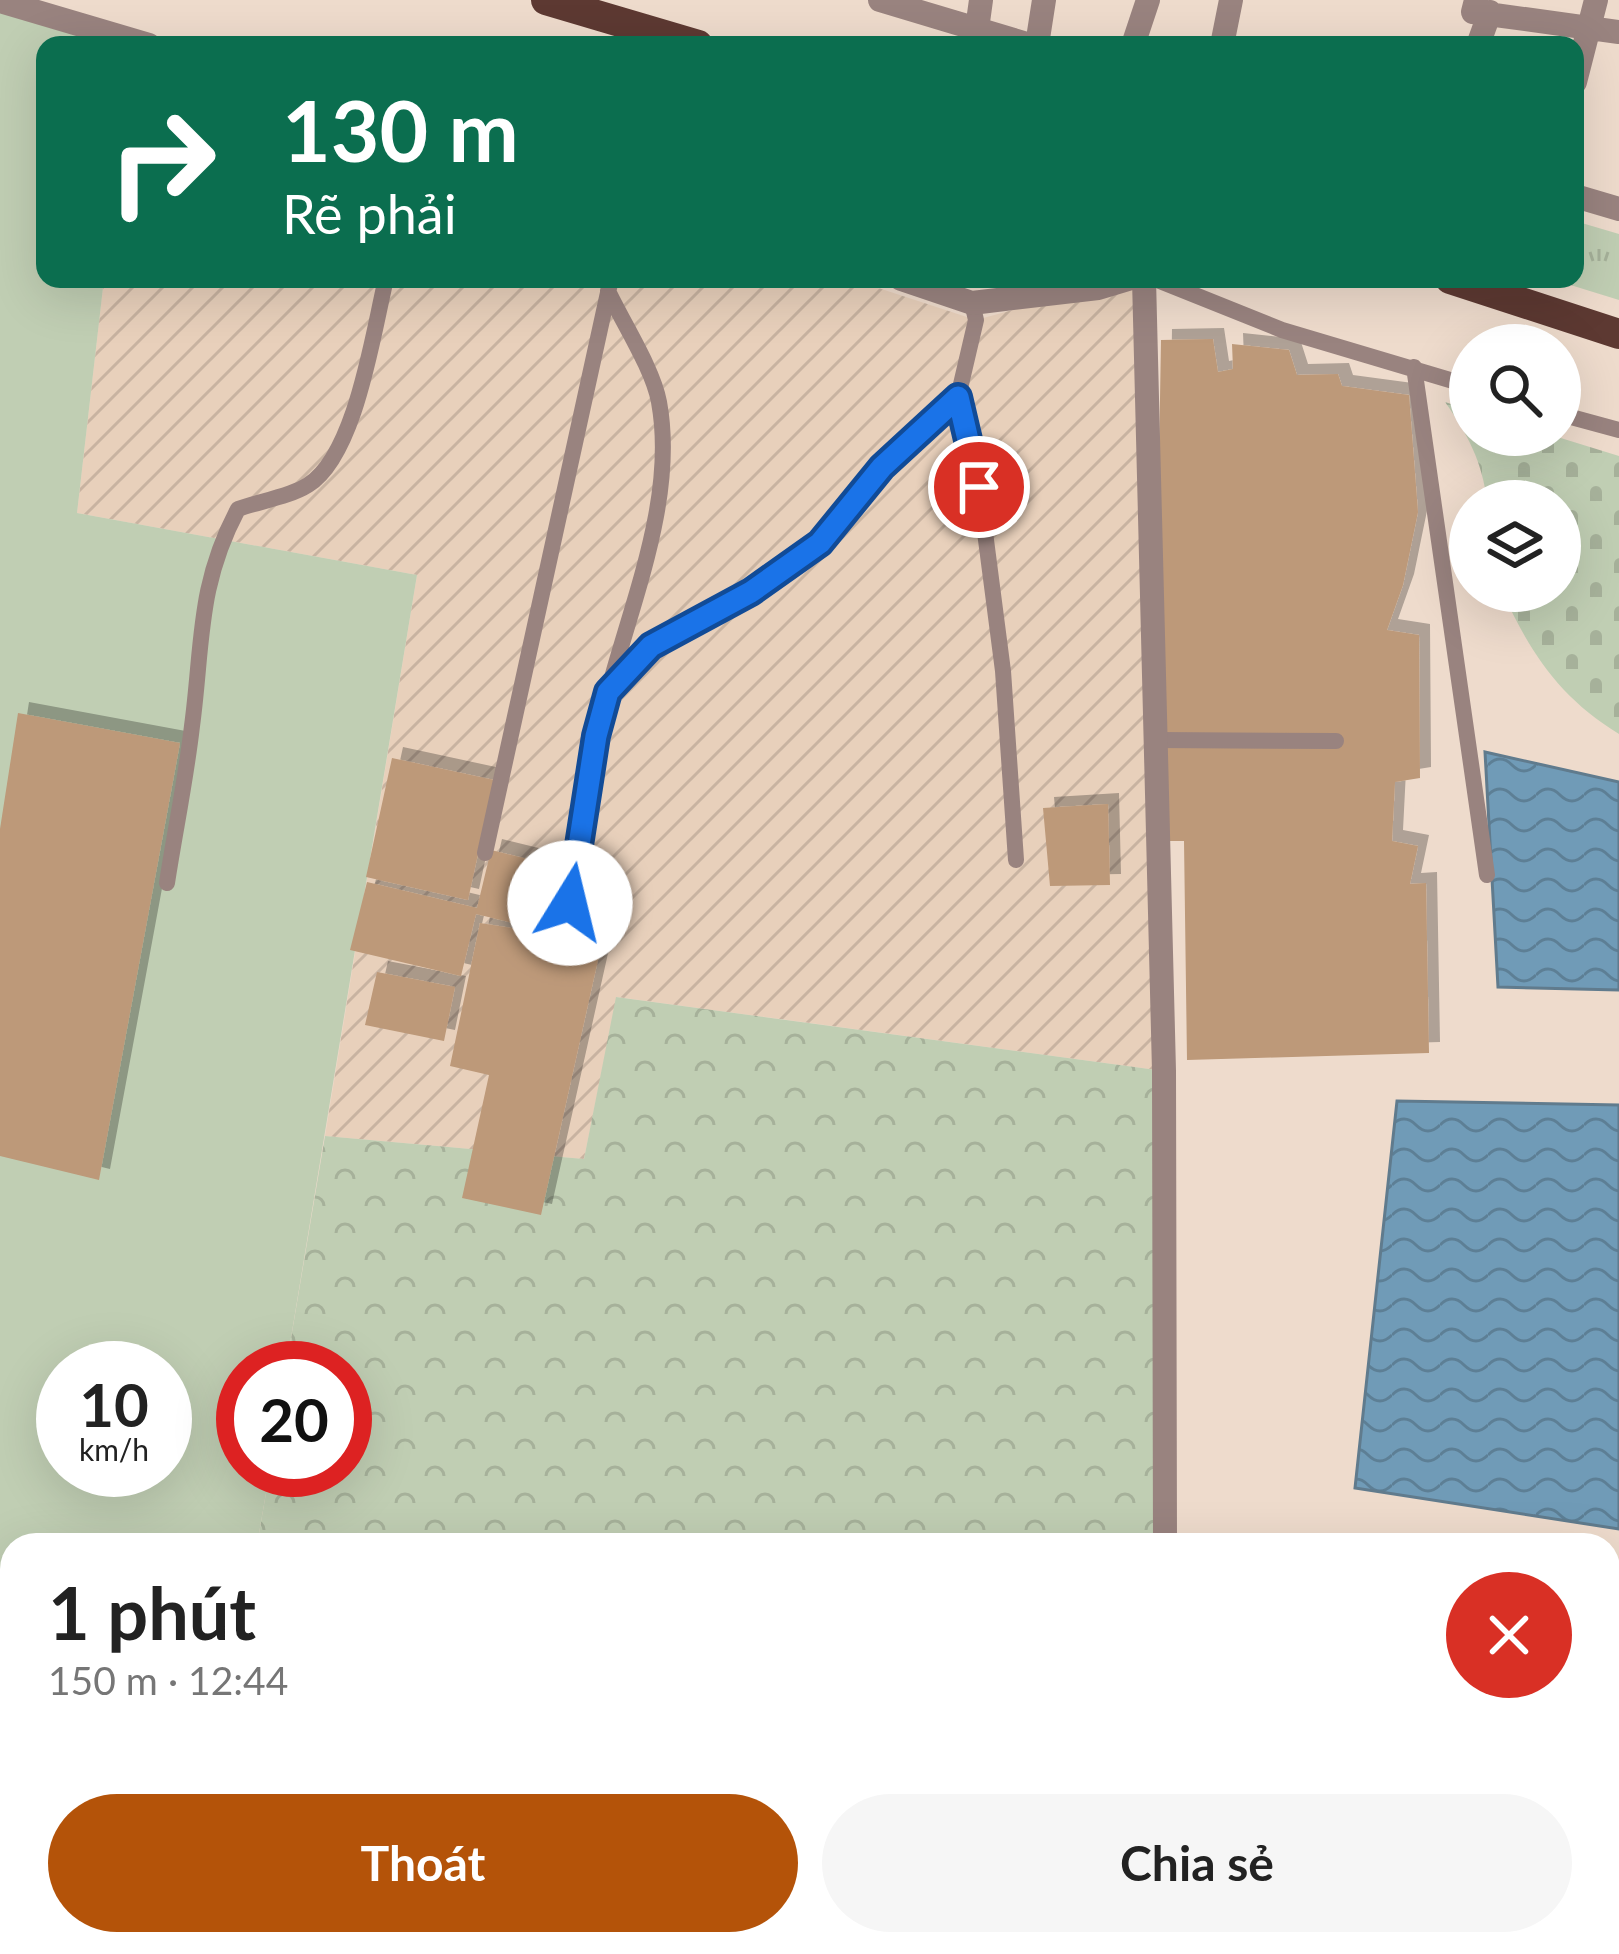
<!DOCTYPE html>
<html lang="vi">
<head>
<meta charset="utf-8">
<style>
  :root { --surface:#fff; --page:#f6f6f6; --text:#222; --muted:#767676; --accent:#b45309 }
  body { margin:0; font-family:Lato,sans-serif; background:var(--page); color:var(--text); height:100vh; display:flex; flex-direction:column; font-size:45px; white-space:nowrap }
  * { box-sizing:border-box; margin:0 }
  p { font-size:39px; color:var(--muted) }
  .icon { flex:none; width:66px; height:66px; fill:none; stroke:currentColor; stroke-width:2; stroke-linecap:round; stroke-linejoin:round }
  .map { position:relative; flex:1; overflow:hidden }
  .panel { position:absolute; left:0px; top:1533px; width:1620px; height:423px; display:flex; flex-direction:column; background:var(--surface); border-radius:36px 36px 0 0; box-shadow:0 12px 48px #0002 }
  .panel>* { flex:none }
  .hud { position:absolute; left:36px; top:36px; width:1548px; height:252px; border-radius:24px; box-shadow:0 12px 48px #0002; background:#0b6e4f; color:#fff; overflow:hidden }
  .fabs { position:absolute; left:1449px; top:324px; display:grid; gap:24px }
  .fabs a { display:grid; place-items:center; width:132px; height:132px; border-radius:50%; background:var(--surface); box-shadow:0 12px 48px #0002; font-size:60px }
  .speed { position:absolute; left:36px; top:1341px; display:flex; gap:24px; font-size:60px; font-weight:700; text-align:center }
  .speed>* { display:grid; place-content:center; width:156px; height:156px; border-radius:50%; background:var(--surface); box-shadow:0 12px 48px #0002; line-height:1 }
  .speed small { font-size:30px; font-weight:400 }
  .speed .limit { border:18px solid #d22; background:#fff; color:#111 }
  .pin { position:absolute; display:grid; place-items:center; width:102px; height:102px; color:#fff; margin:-51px; border:6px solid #fff; border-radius:50%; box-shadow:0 3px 12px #0007 }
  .me { position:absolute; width:132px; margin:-66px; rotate:9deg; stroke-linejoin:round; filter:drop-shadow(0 0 9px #0008) }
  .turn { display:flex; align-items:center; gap:42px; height:252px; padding:0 48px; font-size:54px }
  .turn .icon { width:156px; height:156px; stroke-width:2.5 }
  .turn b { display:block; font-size:84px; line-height:102px }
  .round { display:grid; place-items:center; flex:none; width:126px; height:126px; border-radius:63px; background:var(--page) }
  .overview { display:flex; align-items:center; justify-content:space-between; height:204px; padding:0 48px }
  h1 { font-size:72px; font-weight:700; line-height:90px }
  .action { display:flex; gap:24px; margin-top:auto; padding:24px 48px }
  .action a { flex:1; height:138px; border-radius:72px; background:var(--accent); color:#fff; font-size:48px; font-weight:700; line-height:138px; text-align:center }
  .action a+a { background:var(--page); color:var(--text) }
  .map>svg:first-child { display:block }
  .industrial { fill:url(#industrial-furrows) }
  .grass { fill:url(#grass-tufts) }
  .forest { fill:url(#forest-crowns) }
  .cemetery { fill:url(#cemetery-stones) }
  .garden { fill:#c0ceb3; fill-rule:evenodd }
  .water { fill:url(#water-waves); stroke:#607b8d; stroke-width:3 }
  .building { fill:#bd9979; filter:url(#shadow) }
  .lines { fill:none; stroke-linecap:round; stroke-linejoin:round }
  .service { stroke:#99837f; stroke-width:16 }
  .minor { stroke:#99837f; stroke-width:24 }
  .primary { stroke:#5d3932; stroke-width:30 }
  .route-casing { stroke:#114b97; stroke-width:30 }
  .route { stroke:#1a73e8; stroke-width:21 }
</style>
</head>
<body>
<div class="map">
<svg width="1619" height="1954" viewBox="0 0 1619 1954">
  <defs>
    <pattern id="industrial-furrows" width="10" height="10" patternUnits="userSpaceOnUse" patternTransform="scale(3)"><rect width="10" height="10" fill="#e8d0bb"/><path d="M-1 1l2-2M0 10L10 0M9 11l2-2" fill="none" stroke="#c8b3a1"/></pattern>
    <pattern id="grass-tufts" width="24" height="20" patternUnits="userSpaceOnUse" patternTransform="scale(3)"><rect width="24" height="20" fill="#c0ceb3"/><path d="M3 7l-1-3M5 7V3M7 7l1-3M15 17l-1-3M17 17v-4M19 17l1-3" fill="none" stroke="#a6b19a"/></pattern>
    <pattern id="forest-crowns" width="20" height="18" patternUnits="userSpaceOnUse" patternTransform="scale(3)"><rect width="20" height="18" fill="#c0ceb3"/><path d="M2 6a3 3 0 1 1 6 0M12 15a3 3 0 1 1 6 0" fill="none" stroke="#a6b19a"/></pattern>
    <pattern id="cemetery-stones" width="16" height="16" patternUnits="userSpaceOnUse" patternTransform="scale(3)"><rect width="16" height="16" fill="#c0ceb3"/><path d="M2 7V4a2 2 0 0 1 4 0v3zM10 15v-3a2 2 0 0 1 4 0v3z" fill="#a6b19a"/></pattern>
    <pattern id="water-waves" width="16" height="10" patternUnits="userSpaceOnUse" patternTransform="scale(3)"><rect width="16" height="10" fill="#709bb7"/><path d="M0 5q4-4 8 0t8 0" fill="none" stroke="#5d7f95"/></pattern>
    <filter id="shadow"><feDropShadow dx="11" dy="-11" stdDeviation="0" flood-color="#0004"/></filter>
  </defs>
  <rect width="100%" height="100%" fill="#eedbcc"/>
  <path class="industrial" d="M104,279H851L976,320L1127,279H1144L1164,1071L617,997L584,1159L325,1136L417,575L77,513Z"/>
  <path class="grass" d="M1575,221L1619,234V300L1551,279H1575Z"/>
  <path class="forest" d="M616,997L1164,1071L1165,1545H257L270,1470H345V1368H286L325,1136L584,1159Z"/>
  <path class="cemetery" d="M1445,402L1470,410V435H1551L1619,456V734C1560,698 1530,653 1502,591H1560V501H1487C1482,461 1468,435 1445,402Z
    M12,1822V1944H504L503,1954H0V1874Z"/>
  <path class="garden" d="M0,1L132,45H45V279H104L77,513L417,575L286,1368H243V1470H270L257,1545H12V1682L0,1680ZM63,1368H165V1470H63Z
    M1619,1608V1954H1261L1258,1944H1608V1643Z"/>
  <path class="water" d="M1485,752L1619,782V990L1498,987Z
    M1397,1101L1619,1105V1529L1355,1488Z"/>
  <path class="building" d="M1213,339L1218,372L1233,369L1232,344L1289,350L1297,375L1338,374L1342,386L1409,395L1418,512L1403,585L1387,630L1419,635L1420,778L1395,782L1392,841L1418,846L1410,884L1426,883L1429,1053L1187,1060L1184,841H1167L1159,458L1161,340Z
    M18,713L180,743L99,1180L0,1156V829Z
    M392,758L494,780L468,900L366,877Z
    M1108,804L1110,885L1050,886L1043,808Z
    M491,850L544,863L529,927L476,914L461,976L350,950L367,882L477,908Z
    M480,923L602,942L541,1215L462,1198L489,1075L450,1066Z
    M377,972L455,987L444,1041L365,1025Z
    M606,1944H679L680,1949L657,1954H608Z
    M768,1944H820L822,1954H769Z
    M829,1944H897L899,1954H831Z
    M909,1944H996L998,1954H912Z
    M1001,1944H1091L1094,1954H1003Z
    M1138,1944H1199L1200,1954H1105V1949Z"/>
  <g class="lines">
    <path class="service" d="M1155,279L1282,330L1470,386
      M608,291C623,323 653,369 659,402C676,495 634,596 610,685
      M972,303L976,320L958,397L979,486L1003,671L1016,860
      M1414,367L1487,875
      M1560,414L1619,430
      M1156,740L1336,741
      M485,853L611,279
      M167,883C175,831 186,779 192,726C203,644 197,586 238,509C260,501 289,497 308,485C356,455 373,332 386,279
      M570,903L596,736L608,692L651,647L751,592L820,543L882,467L958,397
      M73,1949L93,1954
      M508,1954V1944"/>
    <path class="minor" d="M880,0L1030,45
      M1476,0L1473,12L1619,32
      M0,1L149,45
      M977,29L981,0
      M1037,45L1044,0
      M1133,45L1148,0
      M1222,45L1231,0
      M1478,45L1490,12
      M1575,82L1596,0
      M1575,196L1619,209
      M901,279L972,303L1098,288L1128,279
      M1144,279L1164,1071L1165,1545
      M1608,1643L1619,1608
      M0,1681L12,1683
      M1608,1687L1619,1689
      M1261,1944L1264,1954"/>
    <path class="primary" d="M546,0L698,45
      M1450,279L1619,334"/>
  </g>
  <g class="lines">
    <defs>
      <path id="route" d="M570,903L596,736L608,692L651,646L751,592L820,543L882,467L958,397L979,487"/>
    </defs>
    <use href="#route" class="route-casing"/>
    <use href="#route" class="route"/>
  </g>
</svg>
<div class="fabs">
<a><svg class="icon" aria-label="search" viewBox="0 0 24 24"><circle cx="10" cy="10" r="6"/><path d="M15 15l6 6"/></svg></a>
<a><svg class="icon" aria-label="layers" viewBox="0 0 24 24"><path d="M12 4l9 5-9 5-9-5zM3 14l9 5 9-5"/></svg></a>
</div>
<div class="speed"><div>10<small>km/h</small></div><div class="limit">20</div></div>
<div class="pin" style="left:979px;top:487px;background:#d93025"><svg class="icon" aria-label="arrive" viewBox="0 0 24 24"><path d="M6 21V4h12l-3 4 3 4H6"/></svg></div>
<svg class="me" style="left:570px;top:903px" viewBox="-20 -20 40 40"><circle r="19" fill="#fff"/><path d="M0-13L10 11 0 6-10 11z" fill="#1a73e8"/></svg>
<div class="hud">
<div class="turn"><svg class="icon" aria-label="right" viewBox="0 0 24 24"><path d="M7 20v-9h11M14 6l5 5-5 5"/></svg><div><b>130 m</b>Rẽ phải</div></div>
</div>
<section class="panel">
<div class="overview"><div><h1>1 phút</h1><p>150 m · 12:44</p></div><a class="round" style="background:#d93025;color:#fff"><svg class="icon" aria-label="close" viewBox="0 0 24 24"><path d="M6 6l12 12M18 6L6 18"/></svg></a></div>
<div class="action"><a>Thoát</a><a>Chia sẻ</a></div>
</section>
</div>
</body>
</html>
